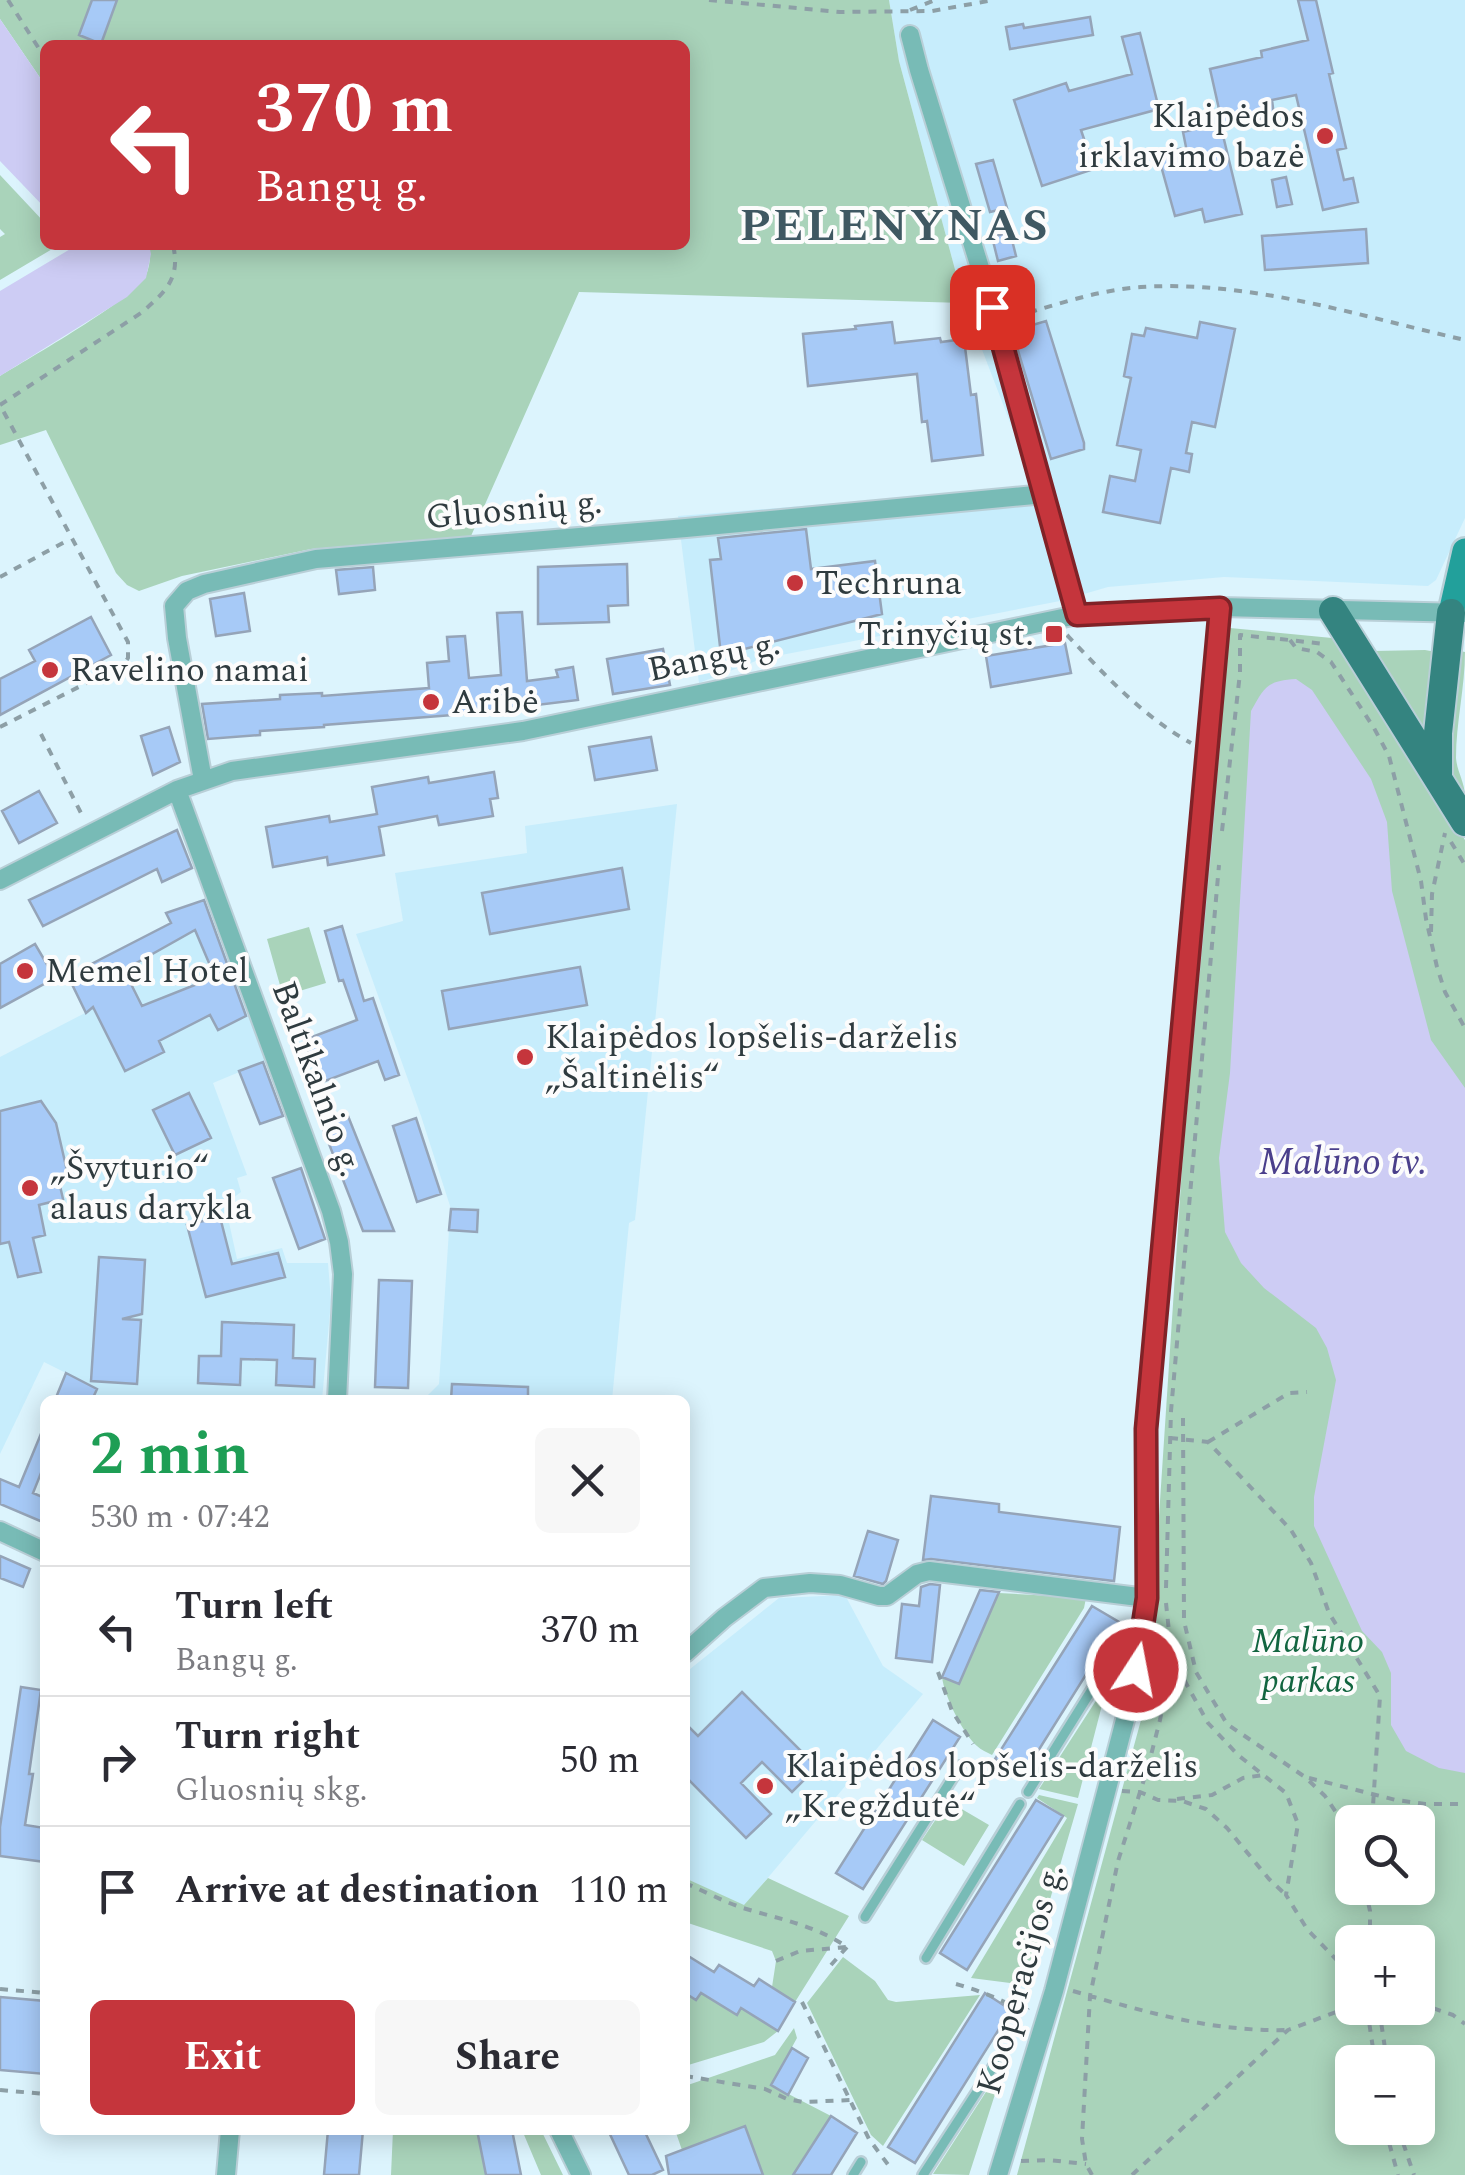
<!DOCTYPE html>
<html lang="en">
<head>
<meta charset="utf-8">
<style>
  :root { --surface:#fff; --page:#f7f7f7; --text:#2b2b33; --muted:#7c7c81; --line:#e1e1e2; --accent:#c5353c }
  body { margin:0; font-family:Spectral,serif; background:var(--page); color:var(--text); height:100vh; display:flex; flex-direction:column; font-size:38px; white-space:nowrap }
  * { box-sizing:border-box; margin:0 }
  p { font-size:32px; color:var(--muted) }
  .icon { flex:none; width:55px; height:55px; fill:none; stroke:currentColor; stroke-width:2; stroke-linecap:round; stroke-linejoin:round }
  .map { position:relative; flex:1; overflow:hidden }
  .drawer { position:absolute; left:40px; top:1395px; width:650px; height:740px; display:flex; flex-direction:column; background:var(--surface); border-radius:15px; box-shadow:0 5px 25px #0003 }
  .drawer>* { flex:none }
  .top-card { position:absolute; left:40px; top:40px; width:650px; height:210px; border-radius:15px; box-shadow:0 5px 25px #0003; background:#c5353c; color:#fff; overflow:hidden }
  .fabs { position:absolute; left:1335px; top:1805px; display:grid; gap:20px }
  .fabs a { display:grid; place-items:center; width:100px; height:100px; border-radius:15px; background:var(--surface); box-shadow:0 5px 25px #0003; font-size:50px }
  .pin { position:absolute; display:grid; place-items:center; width:85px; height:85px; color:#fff; margin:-42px; border-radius:20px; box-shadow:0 5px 15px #0006 }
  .me { position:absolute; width:110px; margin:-55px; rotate:11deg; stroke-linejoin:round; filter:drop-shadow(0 0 8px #0008) }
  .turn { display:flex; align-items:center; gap:35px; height:210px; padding:0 50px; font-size:45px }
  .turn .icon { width:130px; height:130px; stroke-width:2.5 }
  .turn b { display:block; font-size:70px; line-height:85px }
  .round { display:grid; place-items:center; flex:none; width:105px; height:105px; border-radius:15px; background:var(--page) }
  .headline { display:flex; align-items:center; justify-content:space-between; height:170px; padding:0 50px }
  h1 { font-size:60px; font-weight:700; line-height:75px; color:#1e9e55 }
  .cta { display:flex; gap:20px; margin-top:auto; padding:20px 50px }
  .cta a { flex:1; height:115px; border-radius:15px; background:var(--accent); color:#fff; font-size:40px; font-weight:700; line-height:115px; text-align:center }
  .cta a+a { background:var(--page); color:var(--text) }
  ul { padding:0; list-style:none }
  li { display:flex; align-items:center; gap:30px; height:130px; padding:0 50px; border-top:2px solid var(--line) }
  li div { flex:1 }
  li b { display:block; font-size:38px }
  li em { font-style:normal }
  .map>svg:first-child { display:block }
  .built { fill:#c7edfc }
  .green { fill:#a9d3ba; fill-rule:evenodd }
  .water { fill:#cdccf4 }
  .building { fill:#a7caf7; stroke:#95a4b8; stroke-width:2.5; fill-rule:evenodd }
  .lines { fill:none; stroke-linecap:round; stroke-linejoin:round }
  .service-casing { stroke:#b9cfd7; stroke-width:14 }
  .minor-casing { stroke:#b9cfd7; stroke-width:22 }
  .secondary-casing { stroke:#b9cfd7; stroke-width:30 }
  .primary-casing { stroke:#b9cfd7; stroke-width:32 }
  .path { stroke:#8d9fa6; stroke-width:4; stroke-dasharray:8 8; stroke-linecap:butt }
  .service { stroke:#78bbb6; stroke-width:9 }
  .minor { stroke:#78bbb6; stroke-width:18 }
  .secondary { stroke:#22a09b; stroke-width:25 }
  .primary { stroke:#348480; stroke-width:28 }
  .route-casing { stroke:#802227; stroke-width:25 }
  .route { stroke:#c5353c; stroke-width:18 }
  .poi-dot { fill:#c5353c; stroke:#fcfcfc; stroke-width:4 }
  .labels { text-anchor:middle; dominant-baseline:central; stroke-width:8; stroke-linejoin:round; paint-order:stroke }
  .poi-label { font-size:35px; fill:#2f3b3f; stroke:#fcfcfc; text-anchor:start }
  .street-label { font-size:35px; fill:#2f3b3f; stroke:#fcfcfc }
  .park-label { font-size:35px; font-style:italic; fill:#126540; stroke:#fcfcfc }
  .water-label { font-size:38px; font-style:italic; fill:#4a3f8b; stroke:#fcfcfc }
  .district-label { font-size:45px; font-weight:bold; letter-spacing:2.5px; fill:#3f5862; stroke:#fcfcfc }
</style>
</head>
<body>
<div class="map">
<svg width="1465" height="2175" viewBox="0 0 1465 2175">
  <rect width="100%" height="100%" fill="#dcf4fd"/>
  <path class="built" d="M889,0H1465V518L1436,580L1428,586L1224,577L1108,587L1060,601L761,659L699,683L678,516L1035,487L964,303L899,61Z
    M677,804L635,1220L629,1223L612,1400H423L439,1384L449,1230L476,1232L477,1210L451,1209L421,1116L356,934L403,921L395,873L527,853L525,826Z
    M205,899L248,1015L268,1060L213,1083L247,1175L237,1178L241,1192L225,1204L237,1259L282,1248L287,1263H328L331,1301L322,1400H110L94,1396L80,1380L44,1362L0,1454V1057L85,1013L68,976L171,923L166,913Z
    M845,1595L883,1666L923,1694L744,1906L685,1878V1673L779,1598Z"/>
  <path class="green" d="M0,0H889L899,61L964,303L579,292L471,536L311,549L182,576L139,591L127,585L116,573L46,430L0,445V376C26,360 137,297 146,275C150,266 151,255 149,245H685V45H45V85L0,19Z
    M0,175L45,223V245H59L0,280V237L5,234L0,229Z
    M1230,628L1332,638L1338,641L1465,840V2175H1017L1147,1698L1183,1153ZM1352,1822H1418V1888H1352ZM1352,1942H1418V2008H1352ZM1352,2062H1418V2128H1352Z
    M1425,650L1436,652L1426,729L1422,727L1374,651Z
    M1460,651L1465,652C1465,687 1456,723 1456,758C1457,772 1465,782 1465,797L1451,772L1448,756Z
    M309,927L326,983L283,996L267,939Z
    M999,1593L1086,1598L1084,1608L992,1755C987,1752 981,1750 977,1746C963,1734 944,1695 942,1677L959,1684Z
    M1108,1682L1078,1798L1039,1789Z
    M1039,1795L1078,1804L1025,1985L971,1978L1067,1818L1037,1798Z
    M948,1801L989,1825L964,1866L922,1840Z
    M685,1878L744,1905L768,1878L849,1916L795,2002L772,1987L776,1961L772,1951L685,1922Z
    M843,1957L875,1981L888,2000L896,2002L980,1995L883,2146L871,2135L807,2003Z
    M685,1993L696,2000L701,1993L736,2015L741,2008L778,2031L764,2042L685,2066Z
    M794,2028L797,2038L771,2085L831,2116L793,2175H763L744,2127L682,2150L675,2130H685V2086L775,2055Z
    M993,2081L998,2085L969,2175L933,2174Z
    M393,2130H469L470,2135L477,2133L486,2174L498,2175H391Z
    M522,2130H541L563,2175H541Z"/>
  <path class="water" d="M0,19L45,85V208L0,161Z
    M77,245H149L151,254L146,278L127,297L0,376V291Z
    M1296,679L1312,690L1371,779L1387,822L1392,891L1431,1040L1465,1088V1773L1439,1768L1406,1751L1391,1725V1673L1382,1652L1362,1631L1314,1526V1497L1336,1380L1327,1348L1316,1328L1264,1288L1241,1263L1225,1232L1219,1158L1230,1073L1251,711C1265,686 1267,681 1296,679Z"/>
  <path class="building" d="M92,0H117L101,44L79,35Z
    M1298,0H1316L1333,73L1329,74L1346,148L1337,150L1344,180L1353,178L1358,202L1323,210L1296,95L1272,100L1274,116L1223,127L1210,69L1262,57L1261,51L1308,40Z
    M1090,17L1093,35L1010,49L1006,27L1023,24L1024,28Z
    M1140,33L1159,109L1081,130L1094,169L1042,186L1014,100L1066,83L1069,91L1132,74L1122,37Z
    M1220,123L1242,214L1205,222L1202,209L1175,216L1158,155L1186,147L1183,132Z
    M993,160L1007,208L990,212L976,164Z
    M1286,177L1292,204L1277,207L1272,180Z
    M1366,229L1368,263L1265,270L1262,236Z
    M1010,232L1016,256L998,261L992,237Z
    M1046,321L1084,443V449L1051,459L1012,331Z
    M892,322L895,343L940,338L941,342L964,339L971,395L976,394L983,455L932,461L927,421L922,422L917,374L808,386L803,334L856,329L855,326Z
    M1200,322L1235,329L1215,427L1192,422L1186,453L1192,454L1189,472L1171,468L1160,523L1103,512L1110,476L1135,481L1141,450L1117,445L1131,378L1124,376L1132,334L1144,336L1146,328L1197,338Z
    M806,529L811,569L875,561L882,614L721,655L710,560L721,559L718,538Z
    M627,564L628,605L608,606L609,622L538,624V567Z
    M373,567L375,590L339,594L336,570Z
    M244,593L250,631L216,636L210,599Z
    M522,612L527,681L558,677L556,670L573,667L578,700L453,715L324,725V727L260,731V735L208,739L202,704L280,699V695L322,693V696L429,688L427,663L449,661L447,637L465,636L469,678L501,675L497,613Z
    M91,617L111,655L0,715V679L35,661L29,650Z
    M1065,643L1071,673L991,687L986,656Z
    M663,649L670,685L613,694L607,659Z
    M169,727L180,762L153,775L141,736Z
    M651,737L657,770L595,780L589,747Z
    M494,772L498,798L490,799L493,816L439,825L437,816L379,827L384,855L328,865L327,857L273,867L266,827L329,816L330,822L377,814L372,787L428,777L429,783Z
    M39,791L57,823L19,843L2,811Z
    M177,830L192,868L162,882L157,869L43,926L29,900Z
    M622,868L629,909L490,934L482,893Z
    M204,900L246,1016L218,1030L210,1015L159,1041L164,1052L125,1071L93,1007L86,1013L68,976L171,923L166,913ZM195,930L215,977L142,1006L124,970Z
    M342,926L364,1001L373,998L399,1075L385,1080L378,1061L320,1083L304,1040L357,1020L343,980L339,981L325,931Z
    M35,944L55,978L0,1008V964Z
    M580,967L587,1005L449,1029L442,991Z
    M263,1062L283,1116L260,1124L239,1071Z
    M189,1093L211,1138L175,1155L153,1110Z
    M41,1101L56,1123L68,1175L58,1177L63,1199L39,1205L45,1235L33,1238L41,1272L18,1277L9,1242L0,1244V1111Z
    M348,1116L394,1231H363L322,1126Z
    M416,1118L441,1194L417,1202L393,1126Z
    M301,1168L325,1239L299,1249L273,1178Z
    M451,1209L478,1210L477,1232L449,1230Z
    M220,1217L232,1264L278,1253L285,1277L206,1297L187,1225Z
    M99,1257L145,1260L142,1314L122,1319L141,1320L137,1384L91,1381Z
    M379,1280L412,1281L408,1388L375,1387Z
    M222,1322L294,1325L293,1358L315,1359L314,1387L276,1385L277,1360L241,1359L240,1385L198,1383L199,1356H221Z
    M66,1373L97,1389L92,1400H55Z
    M452,1384L528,1387V1400H451Z
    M45,1424V1463L33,1493L45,1498V1523L0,1504V1479L19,1487Z
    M931,1496L999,1504V1512L1120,1527L1114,1581L931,1559L923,1560Z
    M868,1531L898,1540L886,1581L883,1584L854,1576Z
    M0,1556L30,1569L23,1587L0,1578Z
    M930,1584L940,1585L932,1662L896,1658L902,1604L919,1606L921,1587Z
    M980,1590L999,1592L959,1684L942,1677Z
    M1092,1606L1119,1622L1023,1775L995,1759Z
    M21,1687L41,1690L29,1774H33L25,1825L45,1828V1862L0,1856V1827Z
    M742,1692L817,1767L792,1792L762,1762L741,1783L771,1814L746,1838L685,1776V1723L698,1736Z
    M933,1720L960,1737L863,1889L836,1873Z
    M1036,1800L1063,1816L967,1970L940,1953Z
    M685,1954L714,1972L719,1965L754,1986L759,1979L795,2002L778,2031L741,2008L737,2015L701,1993L696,2000L685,1993Z
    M985,1993L1011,2010L915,2163L888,2147Z
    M0,1997L45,2001V2074L0,2070Z
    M792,2048L808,2058L788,2095L771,2085Z
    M831,2116L857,2133L831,2175H793Z
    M745,2126L763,2175H669L666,2156Z
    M328,2130H363L359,2175H324Z
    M477,2130H512L521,2175H486Z
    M608,2130H644L663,2170L652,2175H629Z"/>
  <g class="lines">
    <defs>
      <path id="service" d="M1028,1792L1111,1659
        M865,1917L960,1766
        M926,1958L1020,1804
        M853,2175L861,2162
        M923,2175L995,2064"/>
      <path id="minor" d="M910,35L919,70L997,323L1077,615
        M203,780L177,638L174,606L187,591L204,584L316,559L686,528L1045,494
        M177,790L331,1211L339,1242L343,1274L337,1400
        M0,880L177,790L232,771L523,731L1077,615L1220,607L1465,613
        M0,1531L45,1552
        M685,1653L724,1618L764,1588L810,1583L840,1585L879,1596H887L917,1574L929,1571L1147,1598
        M559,2130L581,2175
        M226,2175L230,2130
        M998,2175L1054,1991L1131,1697L1146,1616V1429L1201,845L1220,607"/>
      <path id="secondary" d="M1451,613L1465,551"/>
      <path id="primary" d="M1333,611L1465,822
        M1438,776V733L1451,613"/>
    </defs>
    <use href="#service" class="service-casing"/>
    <use href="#minor" class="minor-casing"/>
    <use href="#secondary" class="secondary-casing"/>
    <use href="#primary" class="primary-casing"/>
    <path class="path" d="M8,0L45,58
      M709,0L840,12L932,11L994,0
      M910,10L935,0
      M1014,317C1055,305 1098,290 1141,287C1251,280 1359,316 1465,340
      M0,405L141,313C165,292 181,279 173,245
      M0,577L70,539
      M1067,635C1105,675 1142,716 1191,743
      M1280,639L1325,644
      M1290,640L1296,648L1317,652L1331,662L1374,728L1389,756L1421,881L1426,919L1437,967L1445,992L1465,1028
      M0,727L124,664L128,658V642L0,405
      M41,734L84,819
      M1222,831L1240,673V635L1279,639
      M1451,842L1465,865
      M1431,932L1432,894L1445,833
      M1183,1418L1184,1621L1196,1672L1227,1724L1305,1777L1325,1796L1342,1821L1352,1847
      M1170,1438L1208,1442L1291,1530L1311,1563L1329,1613L1380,1696L1372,1822
      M1208,1442L1289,1393L1307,1392
      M1166,1588L1171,1411L1219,865
      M1166,1603L1170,1641L1176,1665L1208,1723L1238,1755L1286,1793L1298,1824L1286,1895L1307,1929L1352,1976
      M938,1672L952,1711L973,1744
      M1309,1778L1396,1800L1425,1804H1465
      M1122,1791L1140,1792L1158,1800L1182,1801L1206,1809L1227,1828L1269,1879L1286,1895
      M1177,1799L1212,1795L1243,1778L1263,1775
      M685,1883C704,1891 724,1902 743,1908C779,1919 815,1925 847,1947
      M1365,1888L1370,1911V1942
      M776,1961L800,1951L847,1947
      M831,1965L847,1947
      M956,1984C981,1991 1003,2000 1025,2013L1028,2008
      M0,1989L45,1993
      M1073,1991C1146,2012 1212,2032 1288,2030
      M802,2002L869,2139L892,2170
      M1418,2003L1453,2015L1465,2024
      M1367,2008L1375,2062
      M1379,2008L1387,2062
      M685,2076L765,2089L787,2099L803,2102L852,2100
      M0,2090L45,2094
      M1385,2128L1398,2175
      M1398,2128L1414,2175
      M1021,2161L1049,2160L1086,2164
      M1092,2175L1086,2164L1082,2139L1090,1996L1118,1861L1148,1767L1160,1720L1172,1658
      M1132,2175L1288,2030L1352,2006"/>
    <use href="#service" class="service"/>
    <use href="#minor" class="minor"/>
    <use href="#secondary" class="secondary"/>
    <use href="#primary" class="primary"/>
  </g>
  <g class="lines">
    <defs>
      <path id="route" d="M992,307L1077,615L1220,608L1146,1429L1147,1598L1136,1670"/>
    </defs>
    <use href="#route" class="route-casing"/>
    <use href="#route" class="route"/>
  </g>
  <g class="poi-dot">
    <circle cx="1325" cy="136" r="10"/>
    <circle cx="795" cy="583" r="10"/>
    <rect x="1044" y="624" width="20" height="20" rx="5"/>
    <circle cx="50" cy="670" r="10"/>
    <circle cx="431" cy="702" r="10"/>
    <circle cx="25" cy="971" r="10"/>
    <circle cx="525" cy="1057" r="10"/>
    <circle cx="30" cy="1188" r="10"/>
    <circle cx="765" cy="1786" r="10"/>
  </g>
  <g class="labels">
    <g class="poi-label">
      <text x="1305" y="116" text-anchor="end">Klaipėdos<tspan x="1305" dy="40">irklavimo bazė</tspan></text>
      <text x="815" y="583">Techruna</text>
      <text x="1034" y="634" text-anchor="end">Trinyčių st.</text>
      <text x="70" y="670">Ravelino namai</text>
      <text x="451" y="702">Aribė</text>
      <text x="45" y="971">Memel Hotel</text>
      <text x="545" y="1037">Klaipėdos lopšelis-darželis<tspan x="545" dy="40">„Šaltinėlis“</tspan></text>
      <text x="50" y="1168">„Švyturio“<tspan x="50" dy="40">alaus darykla</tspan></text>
      <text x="785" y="1766">Klaipėdos lopšelis-darželis<tspan x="785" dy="40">„Kregždutė“</tspan></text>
    </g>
    <g class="street-label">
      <text transform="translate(514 510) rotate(-5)">Gluosnių g.</text>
      <text transform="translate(714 657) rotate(-12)">Bangų g.</text>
      <text transform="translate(317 1079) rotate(70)">Baltikalnio g.</text>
      <text transform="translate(1021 1979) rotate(-74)">Kooperacijos g.</text>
    </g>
    <g class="park-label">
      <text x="1308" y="1641">Malūno<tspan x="1308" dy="40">parkas</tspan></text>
    </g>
    <g class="water-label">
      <text x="1343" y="1163">Malūno tv.</text>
    </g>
    <g class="district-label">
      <text x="895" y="226">PELENYNAS</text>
    </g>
  </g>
</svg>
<div class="fabs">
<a><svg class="icon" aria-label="search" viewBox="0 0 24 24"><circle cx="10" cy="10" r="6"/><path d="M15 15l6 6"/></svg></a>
<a>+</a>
<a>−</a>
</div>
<div class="pin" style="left:992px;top:307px;background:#d93025"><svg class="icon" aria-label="arrive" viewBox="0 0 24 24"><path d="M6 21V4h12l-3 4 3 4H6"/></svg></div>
<svg class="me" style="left:1136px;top:1670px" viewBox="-20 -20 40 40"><circle r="17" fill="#c5353c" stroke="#fff" stroke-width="3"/><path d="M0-11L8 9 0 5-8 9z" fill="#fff"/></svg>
<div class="top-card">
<div class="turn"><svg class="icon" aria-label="left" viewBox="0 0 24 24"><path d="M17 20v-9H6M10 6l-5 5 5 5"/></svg><div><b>370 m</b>Bangų g.</div></div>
</div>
<section class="drawer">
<div class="headline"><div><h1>2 min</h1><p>530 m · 07:42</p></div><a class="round"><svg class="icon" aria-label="close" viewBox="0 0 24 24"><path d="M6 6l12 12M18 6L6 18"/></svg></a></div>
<ul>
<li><svg class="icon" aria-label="left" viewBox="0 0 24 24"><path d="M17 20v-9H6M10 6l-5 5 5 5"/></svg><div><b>Turn left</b><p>Bangų g.</p></div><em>370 m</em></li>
<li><svg class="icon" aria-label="right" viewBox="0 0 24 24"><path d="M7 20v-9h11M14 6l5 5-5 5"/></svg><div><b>Turn right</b><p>Gluosnių skg.</p></div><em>50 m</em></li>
<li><svg class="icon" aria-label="arrive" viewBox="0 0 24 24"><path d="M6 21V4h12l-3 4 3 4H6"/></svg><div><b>Arrive at destination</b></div><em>110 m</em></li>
</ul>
<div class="cta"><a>Exit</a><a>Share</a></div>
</section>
</div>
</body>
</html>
